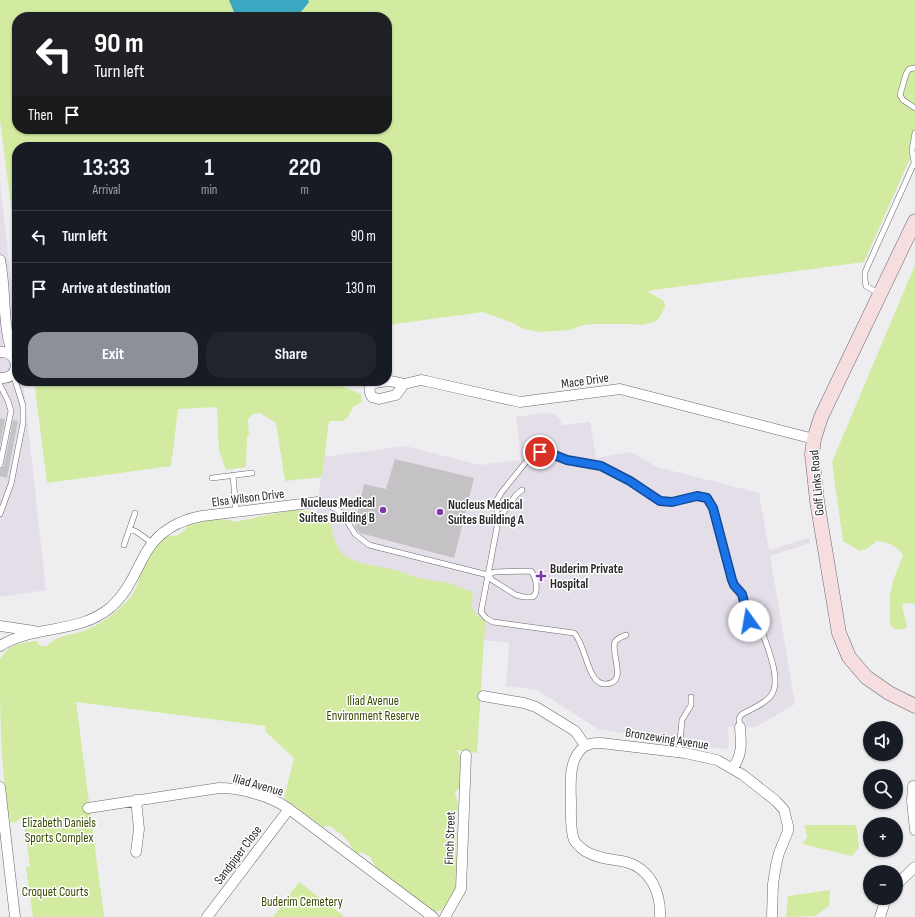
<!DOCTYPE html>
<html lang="en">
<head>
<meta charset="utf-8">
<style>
  :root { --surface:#171b24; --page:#20242c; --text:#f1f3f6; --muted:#9ea1a6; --line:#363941; --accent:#8c9099 }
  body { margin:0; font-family:"Sofia Sans Condensed",sans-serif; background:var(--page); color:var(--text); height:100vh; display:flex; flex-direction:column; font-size:15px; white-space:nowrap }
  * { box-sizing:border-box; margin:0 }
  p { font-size:13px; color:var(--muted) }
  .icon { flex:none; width:22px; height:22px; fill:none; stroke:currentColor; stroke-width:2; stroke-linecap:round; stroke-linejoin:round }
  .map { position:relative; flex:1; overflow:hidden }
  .sheet { position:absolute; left:12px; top:142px; width:380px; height:244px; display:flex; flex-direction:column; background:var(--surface); border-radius:16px; box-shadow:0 1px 3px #0004 }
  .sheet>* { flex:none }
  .guide { position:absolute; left:12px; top:12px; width:380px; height:122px; border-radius:16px; box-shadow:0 1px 3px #0004; background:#202124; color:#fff; overflow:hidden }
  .controls { position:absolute; left:863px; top:721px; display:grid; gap:8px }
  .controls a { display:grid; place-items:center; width:40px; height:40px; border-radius:50%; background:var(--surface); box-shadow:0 1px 3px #0004; font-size:20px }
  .pin { position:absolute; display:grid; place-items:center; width:34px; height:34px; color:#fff; margin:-17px; border:2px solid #fff; border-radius:50%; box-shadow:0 1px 4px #0007 }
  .me { position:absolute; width:44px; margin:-22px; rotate:347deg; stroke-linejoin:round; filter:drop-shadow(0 0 3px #0008) }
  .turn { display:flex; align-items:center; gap:14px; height:84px; padding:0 16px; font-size:18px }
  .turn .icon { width:52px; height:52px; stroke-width:2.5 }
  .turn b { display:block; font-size:28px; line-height:34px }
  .then { display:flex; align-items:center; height:38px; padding:0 16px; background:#0003; gap:8px; font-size:15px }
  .eta { display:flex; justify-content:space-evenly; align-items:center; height:68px; text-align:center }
  .eta b { font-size:24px; font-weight:700; line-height:28px }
  .button { display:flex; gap:8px; margin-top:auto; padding:8px 16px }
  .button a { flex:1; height:46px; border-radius:16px; background:var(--accent); color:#fff; font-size:16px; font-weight:700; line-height:46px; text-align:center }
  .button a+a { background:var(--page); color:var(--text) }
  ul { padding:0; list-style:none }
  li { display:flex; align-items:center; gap:12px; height:52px; padding:0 16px; border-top:1px solid var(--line) }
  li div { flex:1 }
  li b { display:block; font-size:15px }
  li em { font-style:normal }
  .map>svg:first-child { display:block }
  .built { fill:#e4dee9 }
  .green { fill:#d2eba0; fill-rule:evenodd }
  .water { fill:#3ba8c2 }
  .building { fill:#c4c2c5 }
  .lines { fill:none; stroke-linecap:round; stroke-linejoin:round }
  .lane-casing { stroke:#69676a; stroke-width:6 }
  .street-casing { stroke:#69676a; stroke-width:11 }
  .secondary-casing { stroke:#69676a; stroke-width:15 }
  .lane { stroke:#fff; stroke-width:5 }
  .street { stroke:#fff; stroke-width:10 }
  .secondary { stroke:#f6dee0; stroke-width:14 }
  .route-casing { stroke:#114b97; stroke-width:10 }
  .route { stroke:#1a73e8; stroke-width:7 }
  .poi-dot { fill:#8136a8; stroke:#fff; stroke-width:1.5 }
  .labels { text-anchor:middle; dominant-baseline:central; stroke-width:3; stroke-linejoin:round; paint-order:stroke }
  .street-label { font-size:13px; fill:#2a2a2b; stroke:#fff }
  .poi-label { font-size:13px; font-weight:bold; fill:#2a2a2b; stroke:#fff; text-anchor:start }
  .park-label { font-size:13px; fill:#394a00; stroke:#fff }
</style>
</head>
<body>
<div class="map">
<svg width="915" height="917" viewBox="0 0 915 917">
  <rect width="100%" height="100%" fill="#eeedf0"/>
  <path class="built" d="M0,182L17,332V381H23L46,590L0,597Z
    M546,413L553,414L559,418L562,425L590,422L596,458L631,452L657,467L759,493L769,550L809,538L810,543L770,556L795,704L756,727H728L729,746L727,748L723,749L598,729L537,690L506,686L509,643L484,640L305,596L324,457L405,446L480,465L521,460L516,417Z"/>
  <path class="green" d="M0,0H915V147L864,262L647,291L664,301L665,307L659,318L654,322L642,325L629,324H596L583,325L570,330L540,332L524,329L513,323L483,312L387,325V147H17V252L0,120ZM17,17H387V129H17Z
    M915,265V605L912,603L902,604L907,628C900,630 894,631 890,624V596L893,581L903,555C899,547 886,541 877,541L868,548L860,551L843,541L832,462Z
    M34,381H304L305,384H337L361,394L362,402L353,407L348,417L343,421H329L322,477L285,481L276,423L260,413L253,414L248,419L249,435L247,436L246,467L226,470L219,450L217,407L178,409L171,466L47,483Z
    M295,510L317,512L332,525L333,536L336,544L343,555L351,559L361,563L395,570L418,578L449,583L473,592C473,600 469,608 476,614C479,618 484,618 486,623L484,640L477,753L457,750C459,755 462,760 463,765C466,773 462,787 455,792C457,802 460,803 456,813L457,882C455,890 452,896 450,904H446L442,910L433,912L412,895V893L407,894L399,889L392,879L378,871L370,857L362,852L358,854L352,849C349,839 338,832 330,826L323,827L284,798L294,758L265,731L266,726L76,702L104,917H33L26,867H30L23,817L14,823L10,822C0,768 0,713 0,659C10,643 20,643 37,641L40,646H47C61,633 67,637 83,631C99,626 114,614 126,602C141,587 138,577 146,559C151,549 158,543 166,536C175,537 183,535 187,526C201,522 221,515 234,522L282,512Z
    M805,825H856L859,847L852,856L802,844L807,837Z
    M299,882L345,917H273Z
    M830,890L829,906L815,916L786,917L788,896Z"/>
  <path class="water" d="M229,0H308L309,2L297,17H236Z"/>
  <path class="building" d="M0,418L5,419L0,445Z
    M13,420L18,421L7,478L0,476V469L4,466Z
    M395,459L474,478L454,558L360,533L355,527L364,484L386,489Z"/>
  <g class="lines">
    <defs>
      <path id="lane" d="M915,68L909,69L906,74L900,95L903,100L915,108
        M914,162L912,150L915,133
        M878,293L866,286L865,280V272L915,161
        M0,385L8,401L11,411L0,465
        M233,475L236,512
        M212,478L252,473
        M318,502L329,505L342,513L355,534L369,545L488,575L492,580L516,595L524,597H533C539,591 536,577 531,571L494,572L488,575
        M0,514L11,484L23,423V406L15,380V373
        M498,520L516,495L522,490
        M130,529L137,532L152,543
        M124,545L135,513
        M626,635C622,637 617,638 615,642C610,653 629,684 605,684C587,684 586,644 574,633L493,622L486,618L481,612L497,527V500L501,493L530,457L537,453L545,452L567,460L601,466L626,478L660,501L672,502L697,496L707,499L713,508L733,584L742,593L750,623L763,633
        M740,727L739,719L741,715C750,709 766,704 772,694C781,679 768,649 763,634C762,629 765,623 761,618C758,615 752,615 748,611
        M679,752L682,720L691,705V697"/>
      <path id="street" d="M0,260C7,293 1,328 15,360
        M0,352C21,351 21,380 0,378
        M390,381L404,384L396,395L379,399L372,397C363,382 380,382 390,381Z
        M404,384L421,380L426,381L520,402L620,389L814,439
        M0,626L34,631
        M0,646C35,624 78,635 111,607C130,590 135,571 147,551C159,531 180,520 202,516L318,502
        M483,696L524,703L536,707L575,731L585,745
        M733,768C743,753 741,744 740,727
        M913,786L912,801L915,830
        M0,787L15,917
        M88,808L219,788C241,788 271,796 289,809L433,917
        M136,852L139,829L136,800
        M896,885L915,867
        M207,917L289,809
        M445,917L461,889L466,755
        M660,917C661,893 651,869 626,862C612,859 598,859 585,851C581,848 577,845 574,840C570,829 571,816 571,804C571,790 569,774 574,761C579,748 587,742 601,743L685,753L717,760L743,775L776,801L784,810L788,826V831L779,853L776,865L773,884L772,917
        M880,917L886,898"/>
      <path id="secondary" d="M915,221L821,417L814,439L812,454L817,501L839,633L849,657L866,677L889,693L915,706"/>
    </defs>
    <use href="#lane" class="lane-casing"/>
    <use href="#street" class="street-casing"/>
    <use href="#secondary" class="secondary-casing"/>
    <use href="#lane" class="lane"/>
    <use href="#street" class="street"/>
    <use href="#secondary" class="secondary"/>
  </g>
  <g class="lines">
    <defs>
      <path id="route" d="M540,452L549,453L567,460L601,466L630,481L660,501L672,502L697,496L707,498L713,508L732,580L734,585L742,594L749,621"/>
    </defs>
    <use href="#route" class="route-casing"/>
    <use href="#route" class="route"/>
  </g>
  <g class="poi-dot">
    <circle cx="383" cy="510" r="4"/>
    <circle cx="440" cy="512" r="4"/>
    <path d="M539 570h4v4h4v4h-4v4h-4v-4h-4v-4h4z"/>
  </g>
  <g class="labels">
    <g class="street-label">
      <text transform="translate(585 381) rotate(-8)">Mace Drive</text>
      <text transform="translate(817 483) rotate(-95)">Golf Links Road</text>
      <text transform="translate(248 498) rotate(-7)">Elsa Wilson Drive</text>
      <text transform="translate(667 739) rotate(9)">Bronzewing Avenue</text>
      <text transform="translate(258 785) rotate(16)">Iliad Avenue</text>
      <text transform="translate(450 838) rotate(-88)">Finch Street</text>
      <text transform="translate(238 855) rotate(-53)">Sandpiper Close</text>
    </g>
    <g class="poi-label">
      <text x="375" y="503" text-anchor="end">Nucleus Medical<tspan x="375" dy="15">Suites Building B</tspan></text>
      <text x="448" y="505">Nucleus Medical<tspan x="448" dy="15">Suites Building A</tspan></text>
      <text x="550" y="569">Buderim Private<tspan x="550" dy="15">Hospital</tspan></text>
    </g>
    <g class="park-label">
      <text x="373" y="701">Iliad Avenue<tspan x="373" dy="15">Environment Reserve</tspan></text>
      <text x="59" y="823">Elizabeth Daniels<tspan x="59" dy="15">Sports Complex</tspan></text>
      <text x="55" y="892">Croquet Courts</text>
      <text x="302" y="902">Buderim Cemetery</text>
    </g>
  </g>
</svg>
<div class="controls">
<a><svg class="icon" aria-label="sound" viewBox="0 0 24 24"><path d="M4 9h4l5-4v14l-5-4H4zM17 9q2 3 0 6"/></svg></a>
<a><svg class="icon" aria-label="search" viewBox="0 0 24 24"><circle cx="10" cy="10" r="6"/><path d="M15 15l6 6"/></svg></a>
<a>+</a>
<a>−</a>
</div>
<div class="pin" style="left:540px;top:452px;background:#d93025"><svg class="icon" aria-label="arrive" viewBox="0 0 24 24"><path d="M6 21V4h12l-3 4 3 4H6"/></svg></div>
<svg class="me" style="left:749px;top:621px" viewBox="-20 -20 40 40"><circle r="19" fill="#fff"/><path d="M0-13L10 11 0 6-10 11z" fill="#1a73e8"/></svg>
<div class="guide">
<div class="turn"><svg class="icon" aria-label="left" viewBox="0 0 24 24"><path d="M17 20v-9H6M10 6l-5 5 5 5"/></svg><div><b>90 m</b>Turn left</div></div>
<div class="then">Then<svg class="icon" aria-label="arrive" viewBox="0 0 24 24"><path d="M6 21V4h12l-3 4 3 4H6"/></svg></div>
</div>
<section class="sheet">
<div class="eta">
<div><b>13:33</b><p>Arrival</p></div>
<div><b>1</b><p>min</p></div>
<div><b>220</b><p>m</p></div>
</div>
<ul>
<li><svg class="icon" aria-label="left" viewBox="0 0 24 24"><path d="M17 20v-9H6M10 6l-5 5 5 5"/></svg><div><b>Turn left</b></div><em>90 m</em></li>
<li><svg class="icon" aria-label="arrive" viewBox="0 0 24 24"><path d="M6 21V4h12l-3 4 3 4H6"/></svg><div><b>Arrive at destination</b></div><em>130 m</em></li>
</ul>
<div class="button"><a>Exit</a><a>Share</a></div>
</section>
</div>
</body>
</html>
